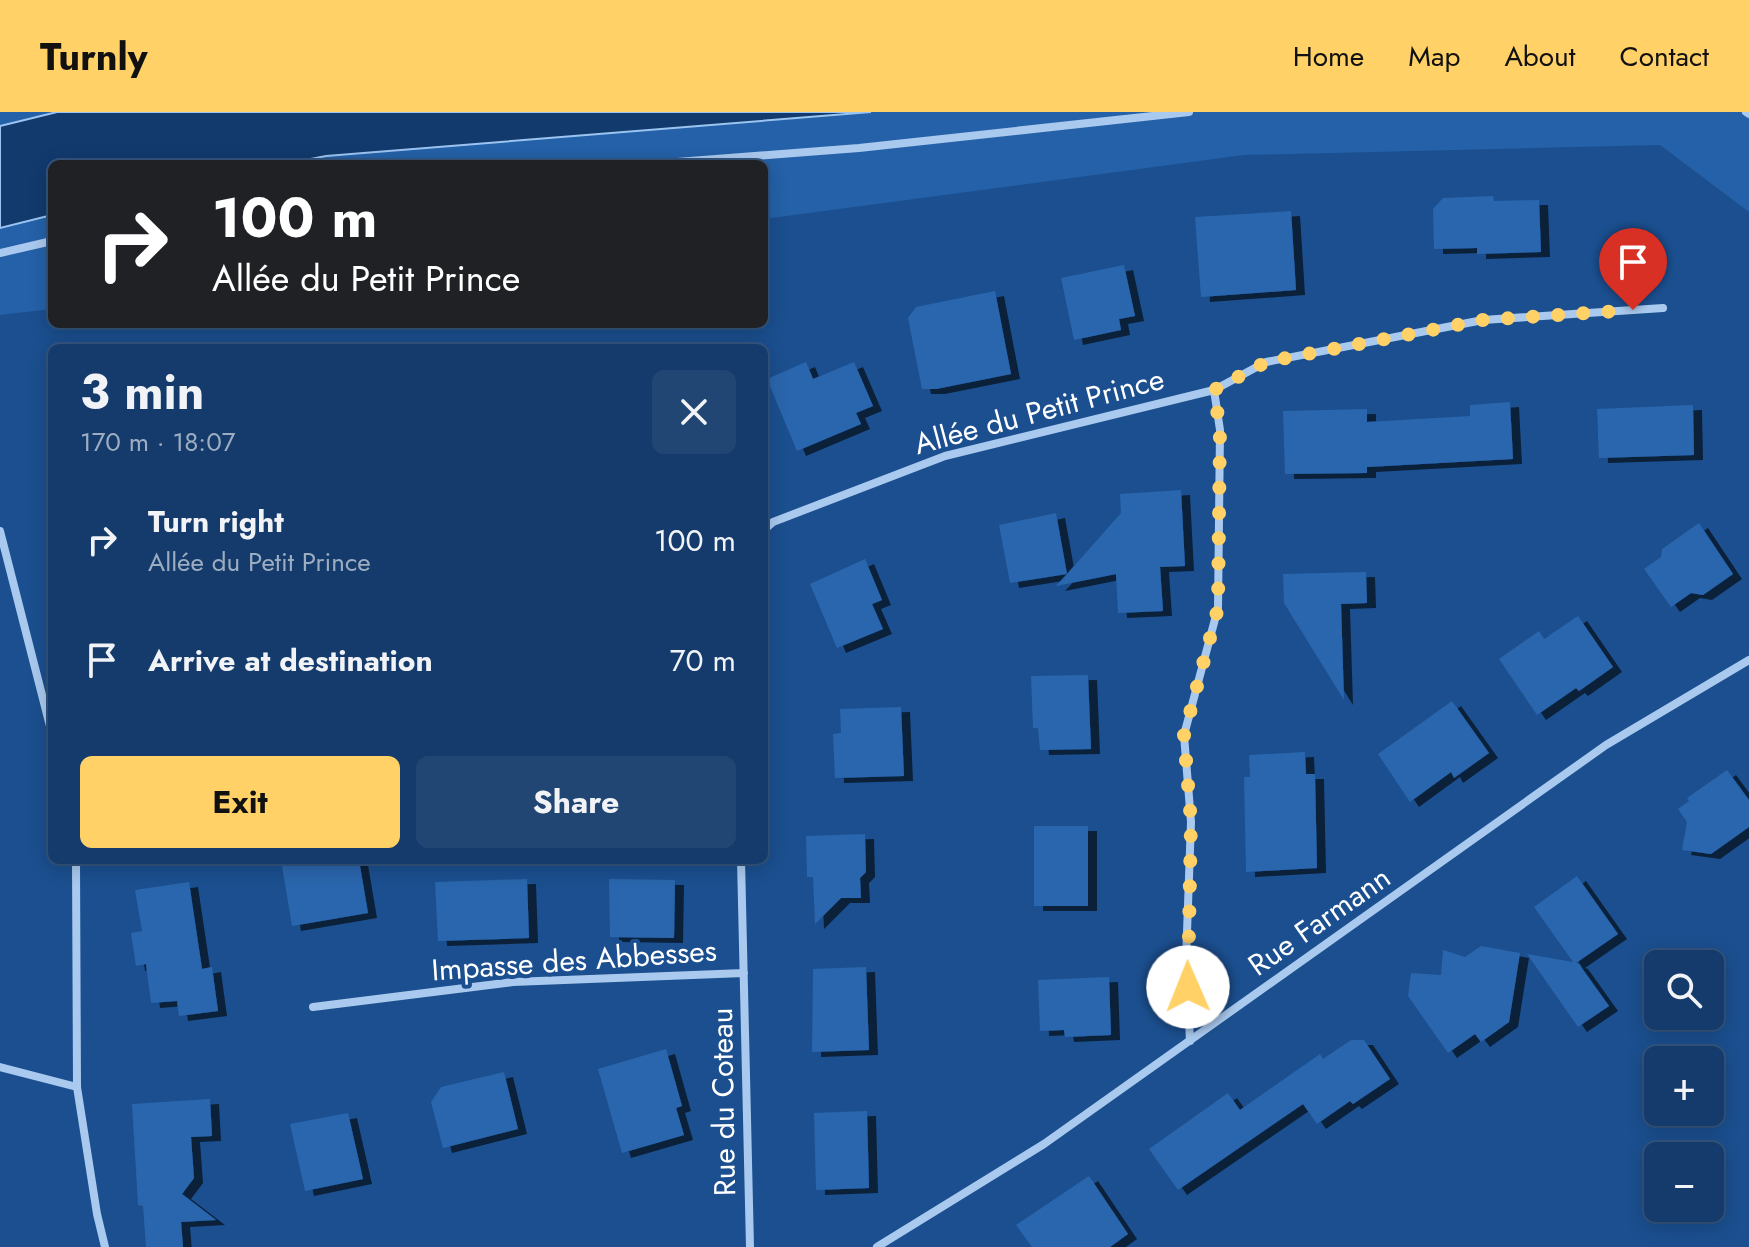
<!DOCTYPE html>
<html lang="en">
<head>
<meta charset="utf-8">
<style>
  :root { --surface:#143b6b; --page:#214673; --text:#f1f3f6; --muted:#9dadc1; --line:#33557e; --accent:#ffd166 }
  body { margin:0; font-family:Jost,sans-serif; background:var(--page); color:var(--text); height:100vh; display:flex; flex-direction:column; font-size:30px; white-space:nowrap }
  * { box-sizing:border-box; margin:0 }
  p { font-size:26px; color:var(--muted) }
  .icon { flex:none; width:44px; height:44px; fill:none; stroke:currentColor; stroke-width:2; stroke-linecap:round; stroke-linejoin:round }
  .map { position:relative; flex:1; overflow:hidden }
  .details { position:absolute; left:48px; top:232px; width:720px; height:520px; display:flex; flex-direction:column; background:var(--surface); border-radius:12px; box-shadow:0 4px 20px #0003,0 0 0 2px var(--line) }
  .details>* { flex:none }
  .banner { position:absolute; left:48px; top:48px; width:720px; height:168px; border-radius:12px; box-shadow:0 4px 20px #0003,0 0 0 2px var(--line); background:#202124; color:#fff; overflow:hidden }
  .fabs { position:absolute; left:1644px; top:838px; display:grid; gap:16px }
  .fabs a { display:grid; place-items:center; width:80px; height:80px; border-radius:12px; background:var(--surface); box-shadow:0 4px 20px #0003,0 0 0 2px var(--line); font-size:40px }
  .pin { position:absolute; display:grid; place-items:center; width:68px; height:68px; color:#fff; margin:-82px -34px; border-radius:50% 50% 50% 0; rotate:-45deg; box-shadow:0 0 8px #0007 }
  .pin .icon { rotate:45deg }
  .me { position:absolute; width:88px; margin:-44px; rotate:359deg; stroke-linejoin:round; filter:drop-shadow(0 0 6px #0008) }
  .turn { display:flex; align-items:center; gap:28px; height:168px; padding:0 32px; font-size:36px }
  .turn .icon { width:104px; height:104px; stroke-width:2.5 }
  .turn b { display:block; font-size:56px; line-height:68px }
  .round { display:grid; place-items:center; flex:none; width:84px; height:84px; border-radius:12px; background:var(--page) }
  .summary { display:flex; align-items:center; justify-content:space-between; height:136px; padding:0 32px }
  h1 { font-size:48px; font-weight:700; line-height:60px }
  .cta { display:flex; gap:16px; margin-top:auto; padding:16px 32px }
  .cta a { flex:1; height:92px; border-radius:12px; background:var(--accent); color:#111; font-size:32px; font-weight:700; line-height:92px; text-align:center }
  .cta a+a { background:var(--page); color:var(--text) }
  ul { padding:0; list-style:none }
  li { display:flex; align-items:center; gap:24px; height:120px; padding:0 32px }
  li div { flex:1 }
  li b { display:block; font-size:30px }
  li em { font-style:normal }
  header { display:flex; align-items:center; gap:48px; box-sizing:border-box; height:112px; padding:0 40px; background:var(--accent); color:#111 }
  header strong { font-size:38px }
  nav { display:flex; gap:44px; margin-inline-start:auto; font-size:28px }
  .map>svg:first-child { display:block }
  .green { fill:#2461a8 }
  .water { fill:#123a6d; stroke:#9cc4f0; stroke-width:2 }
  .building { fill:#2a66ad; filter:url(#shadow) }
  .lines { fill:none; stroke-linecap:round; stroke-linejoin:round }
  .street { stroke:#a9c9ee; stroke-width:8 }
  .route { stroke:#ffd166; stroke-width:14; stroke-dasharray:0 25.2 }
  .labels { text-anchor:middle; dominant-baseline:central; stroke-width:8; stroke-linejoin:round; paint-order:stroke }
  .street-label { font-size:30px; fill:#fff; stroke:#1b4f8f }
</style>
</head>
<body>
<header>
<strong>Turnly</strong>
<nav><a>Home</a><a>Map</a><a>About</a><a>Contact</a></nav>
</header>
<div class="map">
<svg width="1749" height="1135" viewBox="0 0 1749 1135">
  <defs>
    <filter id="shadow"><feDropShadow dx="9" dy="5" stdDeviation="0" flood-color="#0009"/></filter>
  </defs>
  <rect width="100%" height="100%" fill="#1b4f8f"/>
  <path class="green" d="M0,0H68L0,18Z
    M871,0H1749V100L1660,33L1244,43L764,107V52H285L326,44Z
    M52,103V197L0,203V116Z"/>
  <path class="water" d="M57,0H871L326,44L285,52H52V103L0,116V14Z"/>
  <path class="building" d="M1493,84L1494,89L1539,88L1541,140L1477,142V136L1434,137L1433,97L1443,86Z
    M1291,99L1296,178L1201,185L1195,105Z
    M1124,153L1135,204L1119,207L1121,218L1074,228L1061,166Z
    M995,179L1011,262L936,277H922L908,206L916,195Z
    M806,250L813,267L854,250L873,294L856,301L861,312L797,339L767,267Z
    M1510,290L1513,347L1367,355V361L1285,362L1283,299L1367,297V310L1470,304V293Z
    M1693,293L1694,343L1599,346L1597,297Z
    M1181,378L1185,454L1160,455L1163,499L1118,501L1116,462L1056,474L1067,462L1010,471L999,413L1056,401L1067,462L1121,401L1120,382Z
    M1699,411L1733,462L1703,483L1691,481L1671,495L1644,457L1661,445L1662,437Z
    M865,447L882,488L872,492L883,517L837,536L810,472Z
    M1366,460L1367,491L1341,492L1344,588L1284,491L1283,462Z
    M1578,504L1613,555L1579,579L1576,576L1537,603L1499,547L1539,519L1544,527Z
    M1088,563L1091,637L1040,638L1038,616H1033L1031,564Z
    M1452,589L1489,641L1454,666L1451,660L1410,690L1378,642Z
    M901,595L904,664L835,666L833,622L841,621L840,597Z
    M1305,640L1306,662H1315L1317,756L1246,760L1244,665H1250L1249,643Z
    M1727,658L1749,688V715L1711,742L1682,738L1687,710L1678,697L1689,689L1687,686Z
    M1034,714H1088V794H1034Z
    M865,722L866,760L860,766L861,786H841L815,812L813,765H807L806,724Z
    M281,748H359L368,801L292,814Z
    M1577,764L1618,822L1576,851L1579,852L1609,894L1578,915L1527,842L1573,850L1534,795Z
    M527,767L529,826L438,829L435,770Z
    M609,767L675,768L674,826L610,825Z
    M189,770L202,857L212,855L218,899L179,904L177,889L151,891L146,852L136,854L131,821L142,819L135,778Z
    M1481,834L1520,841L1509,910L1481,930L1475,922L1448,941L1408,884L1411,861L1441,863L1443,838L1465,845Z
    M866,855L869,938L812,940L813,857Z
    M1109,865L1111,923L1065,925L1064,918L1040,919L1038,868Z
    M1351,928H1364L1390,967L1353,992L1350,989L1317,1012L1303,992L1178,1078L1149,1037L1228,981L1240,998L1320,942L1323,947Z
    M666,937L682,994L676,996L684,1023L622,1041L598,957Z
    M504,960L518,1017L443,1036L431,990L441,975Z
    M210,987L212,1024L191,1025L194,1066L182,1082L216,1108L181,1110L183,1135H146L143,1094L138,1093L132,992Z
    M867,999L869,1076L816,1078L814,1001Z
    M348,1001L363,1067L305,1079L290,1012Z
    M1089,1064L1128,1122L1110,1135H1032L1016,1113Z"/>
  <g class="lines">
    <path class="street" d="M1746,0L1749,2
      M651,52L859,36L1189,0
      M0,141L52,129
      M764,418L773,410L945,344L1214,278L1266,250L1483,208L1663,196
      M0,419L52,622
      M76,748L77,975L97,1102L105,1135
      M741,748L750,1135
      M313,895L513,870L744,861
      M1190,929L1186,848L1191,710L1184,623L1218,496L1220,318L1214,278
      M0,955L77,975
      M877,1135L1044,1032L1606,633L1749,548"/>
  </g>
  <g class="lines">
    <path class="route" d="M1188,875L1191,710L1184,623L1218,496L1220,318L1214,278L1266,250L1483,208L1633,198"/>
  </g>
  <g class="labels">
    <g class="street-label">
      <text transform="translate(1039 299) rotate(-15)">Allée du Petit Prince</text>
      <text transform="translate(1319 809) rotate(-35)">Rue Farmann</text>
      <text transform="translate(574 848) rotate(-4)">Impasse des Abbesses</text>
      <text transform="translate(723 990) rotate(-91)">Rue du Coteau</text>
    </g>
  </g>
</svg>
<div class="fabs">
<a><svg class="icon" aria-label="search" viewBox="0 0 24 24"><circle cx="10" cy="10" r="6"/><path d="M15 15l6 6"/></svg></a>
<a>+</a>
<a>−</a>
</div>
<div class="pin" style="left:1633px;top:198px;background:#d93025"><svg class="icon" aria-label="arrive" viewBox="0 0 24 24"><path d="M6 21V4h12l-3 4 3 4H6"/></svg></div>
<svg class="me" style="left:1188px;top:875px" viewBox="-20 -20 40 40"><circle r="19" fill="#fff"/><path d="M0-13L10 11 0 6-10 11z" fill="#ffd166"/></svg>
<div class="banner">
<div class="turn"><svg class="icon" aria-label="right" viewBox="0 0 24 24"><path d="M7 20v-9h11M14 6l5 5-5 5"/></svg><div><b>100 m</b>Allée du Petit Prince</div></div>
</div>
<section class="details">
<div class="summary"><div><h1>3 min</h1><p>170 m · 18:07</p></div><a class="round"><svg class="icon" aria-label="close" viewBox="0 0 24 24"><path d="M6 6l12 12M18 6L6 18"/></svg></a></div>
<ul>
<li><svg class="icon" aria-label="right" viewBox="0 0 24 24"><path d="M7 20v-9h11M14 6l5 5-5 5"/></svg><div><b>Turn right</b><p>Allée du Petit Prince</p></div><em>100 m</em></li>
<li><svg class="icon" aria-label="arrive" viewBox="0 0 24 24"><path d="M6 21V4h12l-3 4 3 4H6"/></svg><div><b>Arrive at destination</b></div><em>70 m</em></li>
</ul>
<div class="cta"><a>Exit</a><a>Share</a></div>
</section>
</div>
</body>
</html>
